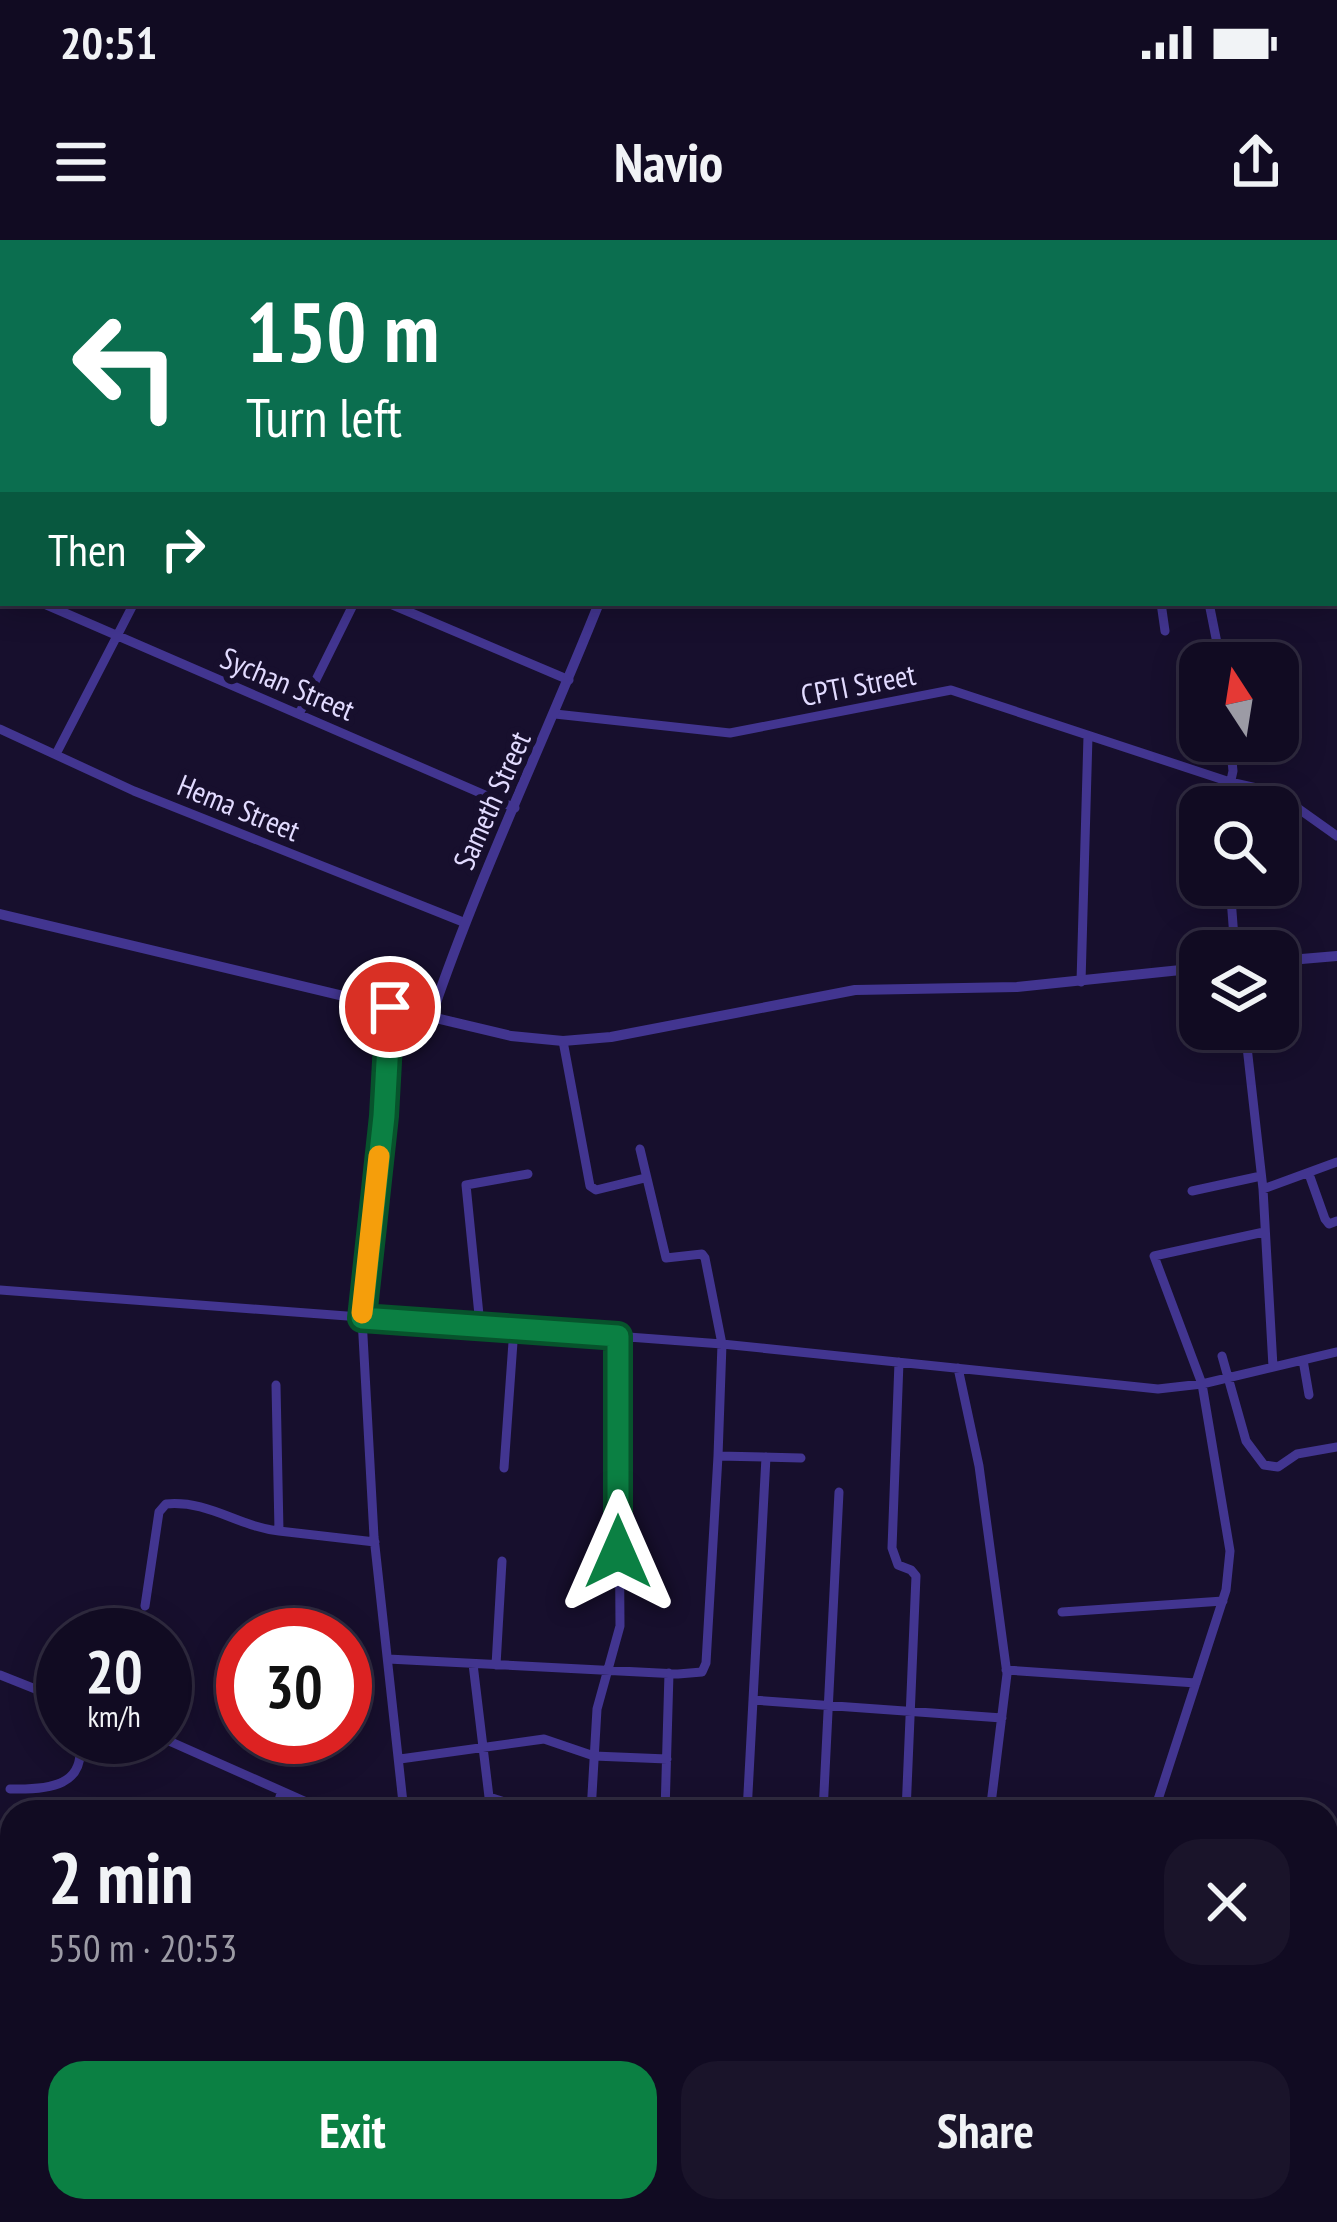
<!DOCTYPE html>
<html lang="en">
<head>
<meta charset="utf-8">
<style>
  :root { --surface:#110b22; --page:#1a142a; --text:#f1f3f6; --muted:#9c9ba5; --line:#302b40; --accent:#0b8043 }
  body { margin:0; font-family:"PT Sans Narrow",sans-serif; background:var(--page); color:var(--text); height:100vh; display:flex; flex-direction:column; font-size:45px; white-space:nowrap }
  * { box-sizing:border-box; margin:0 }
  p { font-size:39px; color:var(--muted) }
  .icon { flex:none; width:66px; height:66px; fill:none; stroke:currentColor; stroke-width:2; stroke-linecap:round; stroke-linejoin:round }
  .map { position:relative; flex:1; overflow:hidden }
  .side { position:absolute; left:0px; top:1560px; width:1338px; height:423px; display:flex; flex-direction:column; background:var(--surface); border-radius:36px 36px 0 0; box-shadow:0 6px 30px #0003,0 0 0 3px var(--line) }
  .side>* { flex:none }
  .banner { position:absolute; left:0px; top:0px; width:1338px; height:366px; box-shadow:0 6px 30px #0003,0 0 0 3px var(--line); background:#0b6e4f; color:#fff; overflow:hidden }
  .needle { width:78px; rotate:348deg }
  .tools { position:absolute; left:1179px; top:402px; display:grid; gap:24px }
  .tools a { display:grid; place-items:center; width:120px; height:120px; border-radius:24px; background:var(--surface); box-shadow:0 6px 30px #0003,0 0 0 3px var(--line); font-size:60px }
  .speed { position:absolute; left:36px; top:1368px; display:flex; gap:24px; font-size:60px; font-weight:700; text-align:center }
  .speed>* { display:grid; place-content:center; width:156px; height:156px; border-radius:50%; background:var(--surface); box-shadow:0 6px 30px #0003,0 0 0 3px var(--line); line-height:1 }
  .speed small { font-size:30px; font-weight:400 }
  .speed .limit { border:18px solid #d22; background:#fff; color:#111 }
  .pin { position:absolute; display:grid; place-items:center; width:102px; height:102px; color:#fff; margin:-51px; border:6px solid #fff; border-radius:50%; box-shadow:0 3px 12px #0007 }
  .me { position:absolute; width:132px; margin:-66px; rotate:0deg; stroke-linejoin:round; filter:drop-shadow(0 0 9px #0008) }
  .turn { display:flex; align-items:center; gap:42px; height:252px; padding:0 48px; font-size:54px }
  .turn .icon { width:156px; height:156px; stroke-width:2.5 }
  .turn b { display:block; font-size:84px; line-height:102px }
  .then { display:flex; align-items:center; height:114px; padding:0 48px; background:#0003; gap:24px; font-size:45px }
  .round { display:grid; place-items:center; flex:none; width:126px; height:126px; border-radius:36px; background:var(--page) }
  .headline { display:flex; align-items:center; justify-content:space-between; height:204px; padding:0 48px }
  h1 { font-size:72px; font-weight:700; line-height:90px }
  .action { display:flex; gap:24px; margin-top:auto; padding:24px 48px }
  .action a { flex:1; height:138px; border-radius:36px; background:var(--accent); color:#fff; font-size:48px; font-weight:700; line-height:138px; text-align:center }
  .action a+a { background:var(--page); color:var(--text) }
  .status { display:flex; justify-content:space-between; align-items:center; height:84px; padding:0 60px; background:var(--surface); direction:ltr }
  .status svg { height:33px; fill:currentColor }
  header { display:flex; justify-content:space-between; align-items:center; height:156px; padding:0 48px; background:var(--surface); font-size:54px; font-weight:700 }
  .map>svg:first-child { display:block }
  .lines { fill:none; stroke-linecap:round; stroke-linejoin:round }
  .minor { stroke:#423590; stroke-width:9 }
  .tertiary { stroke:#423590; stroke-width:10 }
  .route-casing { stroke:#07532c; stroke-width:30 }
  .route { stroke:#0b8043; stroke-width:21 }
  .slow { stroke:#f59e0b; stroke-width:21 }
  .labels { text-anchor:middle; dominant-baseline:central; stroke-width:12; stroke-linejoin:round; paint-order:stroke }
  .street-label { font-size:30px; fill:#e2dbff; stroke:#170f2d }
</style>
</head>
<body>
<div class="status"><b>20:51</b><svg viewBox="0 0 49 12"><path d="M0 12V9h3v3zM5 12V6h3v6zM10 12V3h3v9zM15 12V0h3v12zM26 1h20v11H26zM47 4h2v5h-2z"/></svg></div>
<header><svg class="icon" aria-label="menu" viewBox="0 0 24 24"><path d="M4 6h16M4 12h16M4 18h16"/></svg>Navio<svg class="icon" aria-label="share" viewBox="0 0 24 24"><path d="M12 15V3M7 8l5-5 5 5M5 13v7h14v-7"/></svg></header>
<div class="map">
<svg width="1337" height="1982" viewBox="0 0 1337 1982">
  <rect width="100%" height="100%" fill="#170f2d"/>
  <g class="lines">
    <path class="minor" d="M253,0L261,3
      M1135,0V3
      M110,3L111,0
      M329,3L330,0
      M538,3L540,0
      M0,58L3,59
      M0,205L3,206
      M1335,308H1337
      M0,345L3,346
      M42,363L515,568
      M388,363L569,440
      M1161,363L1165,391
      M1209,363L1221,423
      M299,474L354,363
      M555,474L730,493L951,450L1230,542L1275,552L1337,596
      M0,489L134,551L463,682
      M56,514L134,363
      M1225,567L1233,531L1230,501
      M1230,645L1235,711
      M1081,742L1088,496
      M390,767L384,876L362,1078L374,1297L404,1572
      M1245,789L1263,949L1273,1127
      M563,801L590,946L596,950L645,938
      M640,909L666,1018L702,1014L705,1018L722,1104L718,1216L801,1218
      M1309,934L1325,979L1329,984L1337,981
      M1263,949L1337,922
      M1192,951L1261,936
      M0,1050L722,1104L1158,1149L1202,1144L1337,1112
      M480,1085L466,945L528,934
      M1222,1116L1246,1201L1264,1225L1278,1227L1297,1214L1337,1207
      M1303,1120L1309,1155
      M899,1122L892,1308L898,1325L911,1330L916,1336L906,1572
      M958,1128L979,1226L1007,1434L990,1572
      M276,1145L279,1291L375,1302
      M504,1228L514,1088
      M145,1366L159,1272L166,1264C209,1260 239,1287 279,1291
      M1062,1372L1223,1361
      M388,1419L678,1434L702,1432L706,1423L718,1216
      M473,1424L489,1557
      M496,1425L502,1321
      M1006,1430L1196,1443
      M0,1435L63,1460
      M753,1460L1002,1478
      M160,1497L329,1572
      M400,1519L544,1499L594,1516L667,1519
      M10,1549C47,1550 90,1547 78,1497
      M276,1572L281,1553
      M491,1572L489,1557L535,1572
      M591,1572L597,1469L620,1386L618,1096
      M665,1572L669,1433
      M747,1572L766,1217
      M823,1572L839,1252
      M1154,1572L1226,1350L1230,1311L1202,1144L1154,1016L1264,992
      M0,1924L12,1922
      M1326,1929L1337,1930
      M607,1971L608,1982
      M1100,1971V1982
      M172,1972L182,1982
      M185,1982L293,1975H409"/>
    <path class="tertiary" d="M586,0L593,3
      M1185,0V3
      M0,674L511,796L563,801L611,797L855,750L1017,747L1200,728
      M1278,721L1337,716
      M431,777C479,636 544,501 599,363"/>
  </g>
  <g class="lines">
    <defs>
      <path id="route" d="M390,767L384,876L362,1078L618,1096V1312"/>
    </defs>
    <use href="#route" class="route-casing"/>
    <use href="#route" class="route"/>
    <path class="slow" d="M362,1073L379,916"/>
  </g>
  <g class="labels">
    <g class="street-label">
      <text transform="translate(288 443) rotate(23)">Sychan Street</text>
      <text transform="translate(858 444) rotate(-11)">CPTI Street</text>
      <text transform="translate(491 560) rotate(-66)">Sameth Street</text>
      <text transform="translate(239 567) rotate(22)">Hema Street</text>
    </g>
  </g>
</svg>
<div class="tools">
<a><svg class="needle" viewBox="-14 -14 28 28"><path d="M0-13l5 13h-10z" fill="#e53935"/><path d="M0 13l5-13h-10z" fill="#9c9ba5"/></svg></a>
<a><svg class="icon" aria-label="search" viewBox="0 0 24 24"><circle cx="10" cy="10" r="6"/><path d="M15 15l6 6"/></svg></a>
<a><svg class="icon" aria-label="layers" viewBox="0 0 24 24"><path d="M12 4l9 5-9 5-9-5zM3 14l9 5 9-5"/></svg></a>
</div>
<div class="speed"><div>20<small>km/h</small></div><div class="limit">30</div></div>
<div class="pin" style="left:390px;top:767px;background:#d93025"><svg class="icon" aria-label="arrive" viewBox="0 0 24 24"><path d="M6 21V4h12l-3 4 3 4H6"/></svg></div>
<svg class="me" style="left:618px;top:1312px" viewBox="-20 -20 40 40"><path d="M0-17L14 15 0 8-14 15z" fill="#0b8043" stroke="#fff" stroke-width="4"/></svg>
<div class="banner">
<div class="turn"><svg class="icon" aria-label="left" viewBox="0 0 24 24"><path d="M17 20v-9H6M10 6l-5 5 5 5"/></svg><div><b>150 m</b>Turn left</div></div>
<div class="then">Then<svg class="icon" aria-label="right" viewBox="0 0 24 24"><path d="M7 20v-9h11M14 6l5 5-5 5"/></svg></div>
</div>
<section class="side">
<div class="headline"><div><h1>2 min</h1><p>550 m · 20:53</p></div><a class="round"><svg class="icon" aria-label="close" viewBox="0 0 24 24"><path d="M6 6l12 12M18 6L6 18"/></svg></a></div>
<div class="action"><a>Exit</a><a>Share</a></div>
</section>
</div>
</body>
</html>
